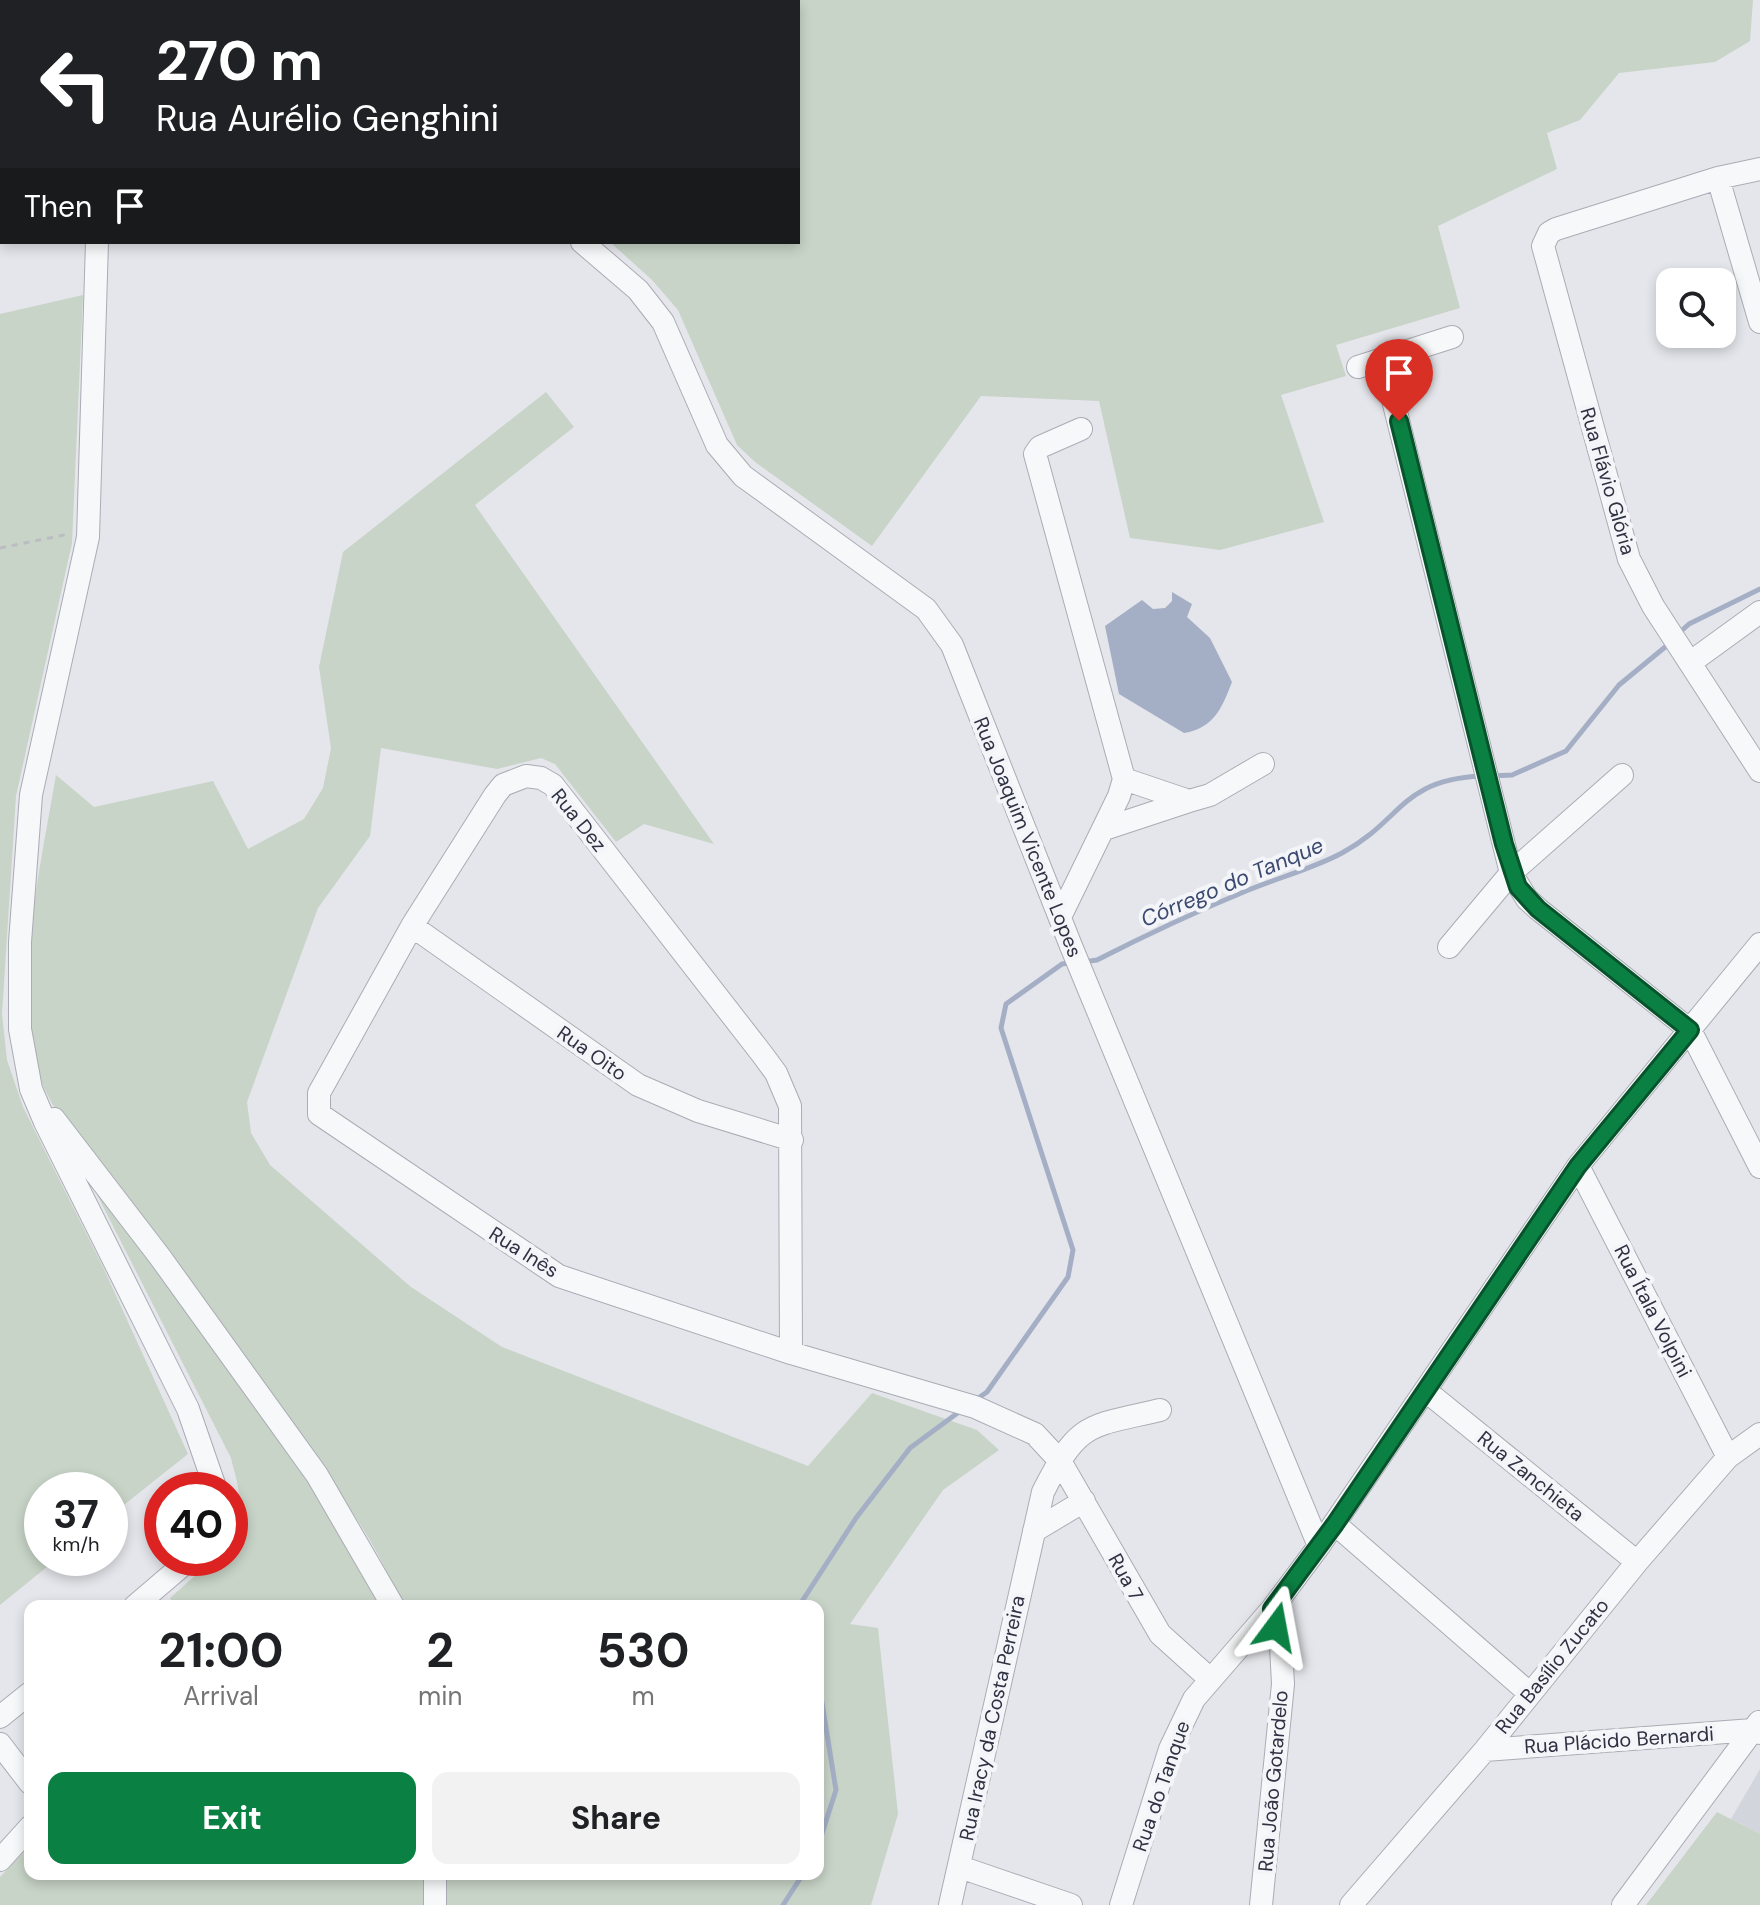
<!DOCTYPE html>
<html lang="en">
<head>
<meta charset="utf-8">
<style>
  :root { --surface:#fff; --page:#f2f2f2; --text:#202124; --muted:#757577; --accent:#0b8043 }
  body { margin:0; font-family:"DM Sans",sans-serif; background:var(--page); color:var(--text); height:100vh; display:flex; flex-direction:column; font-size:30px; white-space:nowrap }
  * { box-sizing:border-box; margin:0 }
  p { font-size:26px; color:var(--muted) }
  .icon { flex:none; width:44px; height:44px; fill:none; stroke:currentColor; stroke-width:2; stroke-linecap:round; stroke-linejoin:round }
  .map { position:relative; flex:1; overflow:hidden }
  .panel { position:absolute; left:24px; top:1600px; width:800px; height:280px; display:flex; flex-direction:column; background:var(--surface); border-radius:16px; box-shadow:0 4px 12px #0003 }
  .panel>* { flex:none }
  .guide { position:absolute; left:0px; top:0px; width:800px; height:244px; box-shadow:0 4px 12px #0003; background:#202124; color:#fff; overflow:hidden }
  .tools { position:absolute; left:1656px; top:268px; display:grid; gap:16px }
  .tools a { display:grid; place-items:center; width:80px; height:80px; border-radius:16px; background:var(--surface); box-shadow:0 4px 12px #0003; font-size:40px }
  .speed { position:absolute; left:24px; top:1472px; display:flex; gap:16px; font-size:40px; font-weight:700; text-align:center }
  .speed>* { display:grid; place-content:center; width:104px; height:104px; border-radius:50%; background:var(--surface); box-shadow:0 4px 12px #0003; line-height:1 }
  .speed small { font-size:20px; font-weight:400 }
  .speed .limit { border:12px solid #d22; background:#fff; color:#111 }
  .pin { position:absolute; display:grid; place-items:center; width:68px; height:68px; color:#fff; margin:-82px -34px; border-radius:50% 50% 50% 0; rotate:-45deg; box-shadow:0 0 8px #0007 }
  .pin .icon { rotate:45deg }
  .me { position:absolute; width:88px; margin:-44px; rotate:13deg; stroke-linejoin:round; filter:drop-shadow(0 0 6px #0008) }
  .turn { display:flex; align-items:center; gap:28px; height:168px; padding:0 24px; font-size:36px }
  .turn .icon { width:104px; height:104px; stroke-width:2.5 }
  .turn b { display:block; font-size:56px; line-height:68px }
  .then { display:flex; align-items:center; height:76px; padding:0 24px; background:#0003; gap:16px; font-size:30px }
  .eta { display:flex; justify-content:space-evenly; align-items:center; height:136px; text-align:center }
  .eta b { font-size:48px; font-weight:700; line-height:56px }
  .cta { display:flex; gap:16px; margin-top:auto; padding:16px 24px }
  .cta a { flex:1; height:92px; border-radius:16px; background:var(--accent); color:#fff; font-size:32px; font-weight:700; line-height:92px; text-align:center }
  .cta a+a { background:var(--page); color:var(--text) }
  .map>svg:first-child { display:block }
  .built { fill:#d3d5dd }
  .green { fill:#c8d4c7 }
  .water { fill:#a4afc6 }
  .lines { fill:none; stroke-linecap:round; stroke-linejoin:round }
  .stream { stroke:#a4afc6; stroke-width:5 }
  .minor-casing { stroke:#aaacb5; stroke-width:24 }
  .path { stroke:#bbbdc2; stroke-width:3; stroke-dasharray:6 6; stroke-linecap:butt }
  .minor { stroke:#f7f8f9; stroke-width:22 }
  .route-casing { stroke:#07532c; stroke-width:20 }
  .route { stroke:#0b8043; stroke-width:14 }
  .labels { text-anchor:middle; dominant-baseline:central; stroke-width:8; stroke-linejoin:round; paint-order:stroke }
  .street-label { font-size:20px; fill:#2e3242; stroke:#f4f5f8 }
  .water-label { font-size:22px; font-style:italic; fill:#3c4a71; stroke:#f4f5f8 }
</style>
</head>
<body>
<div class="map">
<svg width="1760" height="1905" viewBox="0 0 1760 1905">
  <rect width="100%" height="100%" fill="#e5e6eb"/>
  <path class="built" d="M1760,1769V1834L1731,1819Z"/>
  <path class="green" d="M162,0H1753L1750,41L1715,62L1619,73L1580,120L1547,133L1557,169L1438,226L1460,308L1336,345L1346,376L1281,395L1324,522L1220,550L1130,538L1099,401L981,396L872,546L755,462L737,445L678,310L652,280L610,242H798V2Z
    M83,295L72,543L16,796L2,1014L7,1060L23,1107L104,1269L188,1454L110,1516V1490H42V1558H58L0,1605V314Z
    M546,392L574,427L475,505L714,844L644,824L616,842L555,764L541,758L497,769L381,748L370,836L318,908L247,1102L251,1133L270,1165L411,1287L502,1347L808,1466L872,1393L977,1430L999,1450L943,1490L850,1624L878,1628L898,1814L871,1905H445V1874H818V1606H402C375,1536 328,1477 285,1417C237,1350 189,1282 140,1216C102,1165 43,1116 33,1051C18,960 41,864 56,775L94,807L213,781L248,849L304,819L323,788L331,748L319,667L343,552Z
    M84,1169L327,1506L379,1606H175L170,1598L215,1558H230C230,1538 237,1522 239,1502C240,1488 234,1472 231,1458Z
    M1717,1812L1760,1834V1905H1646Z
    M30,1845V1874H423V1905H0V1877Z"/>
  <path class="water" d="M1172,592L1192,604L1187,617L1210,638L1232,682C1222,708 1214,728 1184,733L1119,694L1105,626L1142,600L1153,609L1165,608L1172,601Z"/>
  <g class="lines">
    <path class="stream" d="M1679,633L1689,624L1760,589
      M1491,776L1512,775L1566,751L1619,685L1670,643
      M1083,962L1097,960C1146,935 1195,912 1246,891C1277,878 1312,869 1342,853C1403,820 1400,780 1481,776
      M974,1401L987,1392L1068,1277L1073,1250L1001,1028L1006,1004L1062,964L1070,963
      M799,1606L856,1518L910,1448L963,1409
      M818,1678L836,1790L818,1846
      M783,1905L803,1874"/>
    <defs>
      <path id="minor" d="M103,2L104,0
        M142,2L143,0
        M1760,169L1718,178L1556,229L1549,233L1543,246L1629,559L1653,606L1760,771
        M1718,178L1760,322
        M97,242L88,537L31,795L20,942V1029L31,1089L45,1122L188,1409L216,1490
        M582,242L638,290L663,322L717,445L743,476L926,609L952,645L1071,946L1319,1546
        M1383,360L1511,873L1527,899L1538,909L1690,1030L1760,1167
        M1358,367L1452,337
        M1691,662L1760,612
        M1124,779L1189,801L1210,795L1263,764
        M1104,829L1189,801
        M1060,917L1119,796L1124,779L1035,454L1040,447L1081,429
        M412,926L638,1085L698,1111L792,1140
        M1449,947L1511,873L1622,775
        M54,1119L160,1257L317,1475L393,1606
        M1578,1166L1728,1457
        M791,1353L790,1106L776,1073L762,1054L553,785L541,778L526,776L503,785L495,795L412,926L319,1093V1114L559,1276L791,1353L975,1407L1035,1434L1060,1461L1160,1634L1210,1679
        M1426,1391L1637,1562
        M1335,1524L1528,1692
        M1034,1531L1084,1501
        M135,1606L191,1558
        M0,1717L30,1693
        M0,1744L30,1783
        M1485,1750L1753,1730L1760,1733
        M0,1860L30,1827
        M960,1867L1071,1905
        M435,1874V1905
        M950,1905L1043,1492C1079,1421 1087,1427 1160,1410
        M1121,1905L1170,1749L1194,1699L1272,1609L1319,1546L1578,1166L1760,944
        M1261,1905L1283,1684L1281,1646L1272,1609
        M1351,1905L1485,1750L1637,1562L1728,1457L1760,1434
        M1623,1905L1759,1722"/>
    </defs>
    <use href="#minor" class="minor-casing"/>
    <path class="path" d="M0,548L69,534"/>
    <use href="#minor" class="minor"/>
  </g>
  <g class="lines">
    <defs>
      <path id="route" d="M1276,1627L1272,1609L1335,1524L1578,1166L1690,1030L1538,909L1518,887L1504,844L1399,421"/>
    </defs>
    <use href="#route" class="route-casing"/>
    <use href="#route" class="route"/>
  </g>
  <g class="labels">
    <g class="street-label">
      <text transform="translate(1608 481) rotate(74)">Rua Flávio Glória</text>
      <text transform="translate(579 820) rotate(51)">Rua Dez</text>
      <text transform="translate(1028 837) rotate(68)">Rua Joaquim Vicente Lopes</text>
      <text transform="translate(592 1053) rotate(35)">Rua Oito</text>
      <text transform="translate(524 1252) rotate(32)">Rua Inês</text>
      <text transform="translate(1653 1311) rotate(63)">Rua Ítala Volpini</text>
      <text transform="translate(1531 1476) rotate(39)">Rua Zanchieta</text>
      <text transform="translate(1126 1577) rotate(61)">Rua 7</text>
      <text transform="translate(1552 1666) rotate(-51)">Rua Basílio Zucato</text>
      <text transform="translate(992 1718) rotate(-78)">Rua Iracy da Costa Perreira</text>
      <text transform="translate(1619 1740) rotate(-4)">Rua Plácido Bernardi</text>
      <text transform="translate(1273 1781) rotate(-85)">Rua João Gotardelo</text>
      <text transform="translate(1161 1786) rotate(-71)">Rua do Tanque</text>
    </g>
    <g class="water-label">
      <text transform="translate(1232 882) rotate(-23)">Córrego do Tanque</text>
    </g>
  </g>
</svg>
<div class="tools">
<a><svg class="icon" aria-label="search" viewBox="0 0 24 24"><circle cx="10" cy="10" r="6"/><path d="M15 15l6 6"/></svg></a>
</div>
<div class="speed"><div>37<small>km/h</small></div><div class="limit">40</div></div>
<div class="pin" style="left:1399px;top:421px;background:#d93025"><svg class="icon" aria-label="arrive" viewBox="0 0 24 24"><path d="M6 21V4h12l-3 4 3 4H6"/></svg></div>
<svg class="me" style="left:1276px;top:1627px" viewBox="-20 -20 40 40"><path d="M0-17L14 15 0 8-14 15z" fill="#0b8043" stroke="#fff" stroke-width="4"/></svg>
<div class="guide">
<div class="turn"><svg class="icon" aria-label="left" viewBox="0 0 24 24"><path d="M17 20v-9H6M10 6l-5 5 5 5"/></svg><div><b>270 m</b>Rua Aurélio Genghini</div></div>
<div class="then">Then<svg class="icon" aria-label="arrive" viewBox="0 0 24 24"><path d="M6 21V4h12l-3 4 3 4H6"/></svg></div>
</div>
<section class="panel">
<div class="eta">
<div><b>21:00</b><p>Arrival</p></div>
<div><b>2</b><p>min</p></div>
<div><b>530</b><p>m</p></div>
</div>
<div class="cta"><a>Exit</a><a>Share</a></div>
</section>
</div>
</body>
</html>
